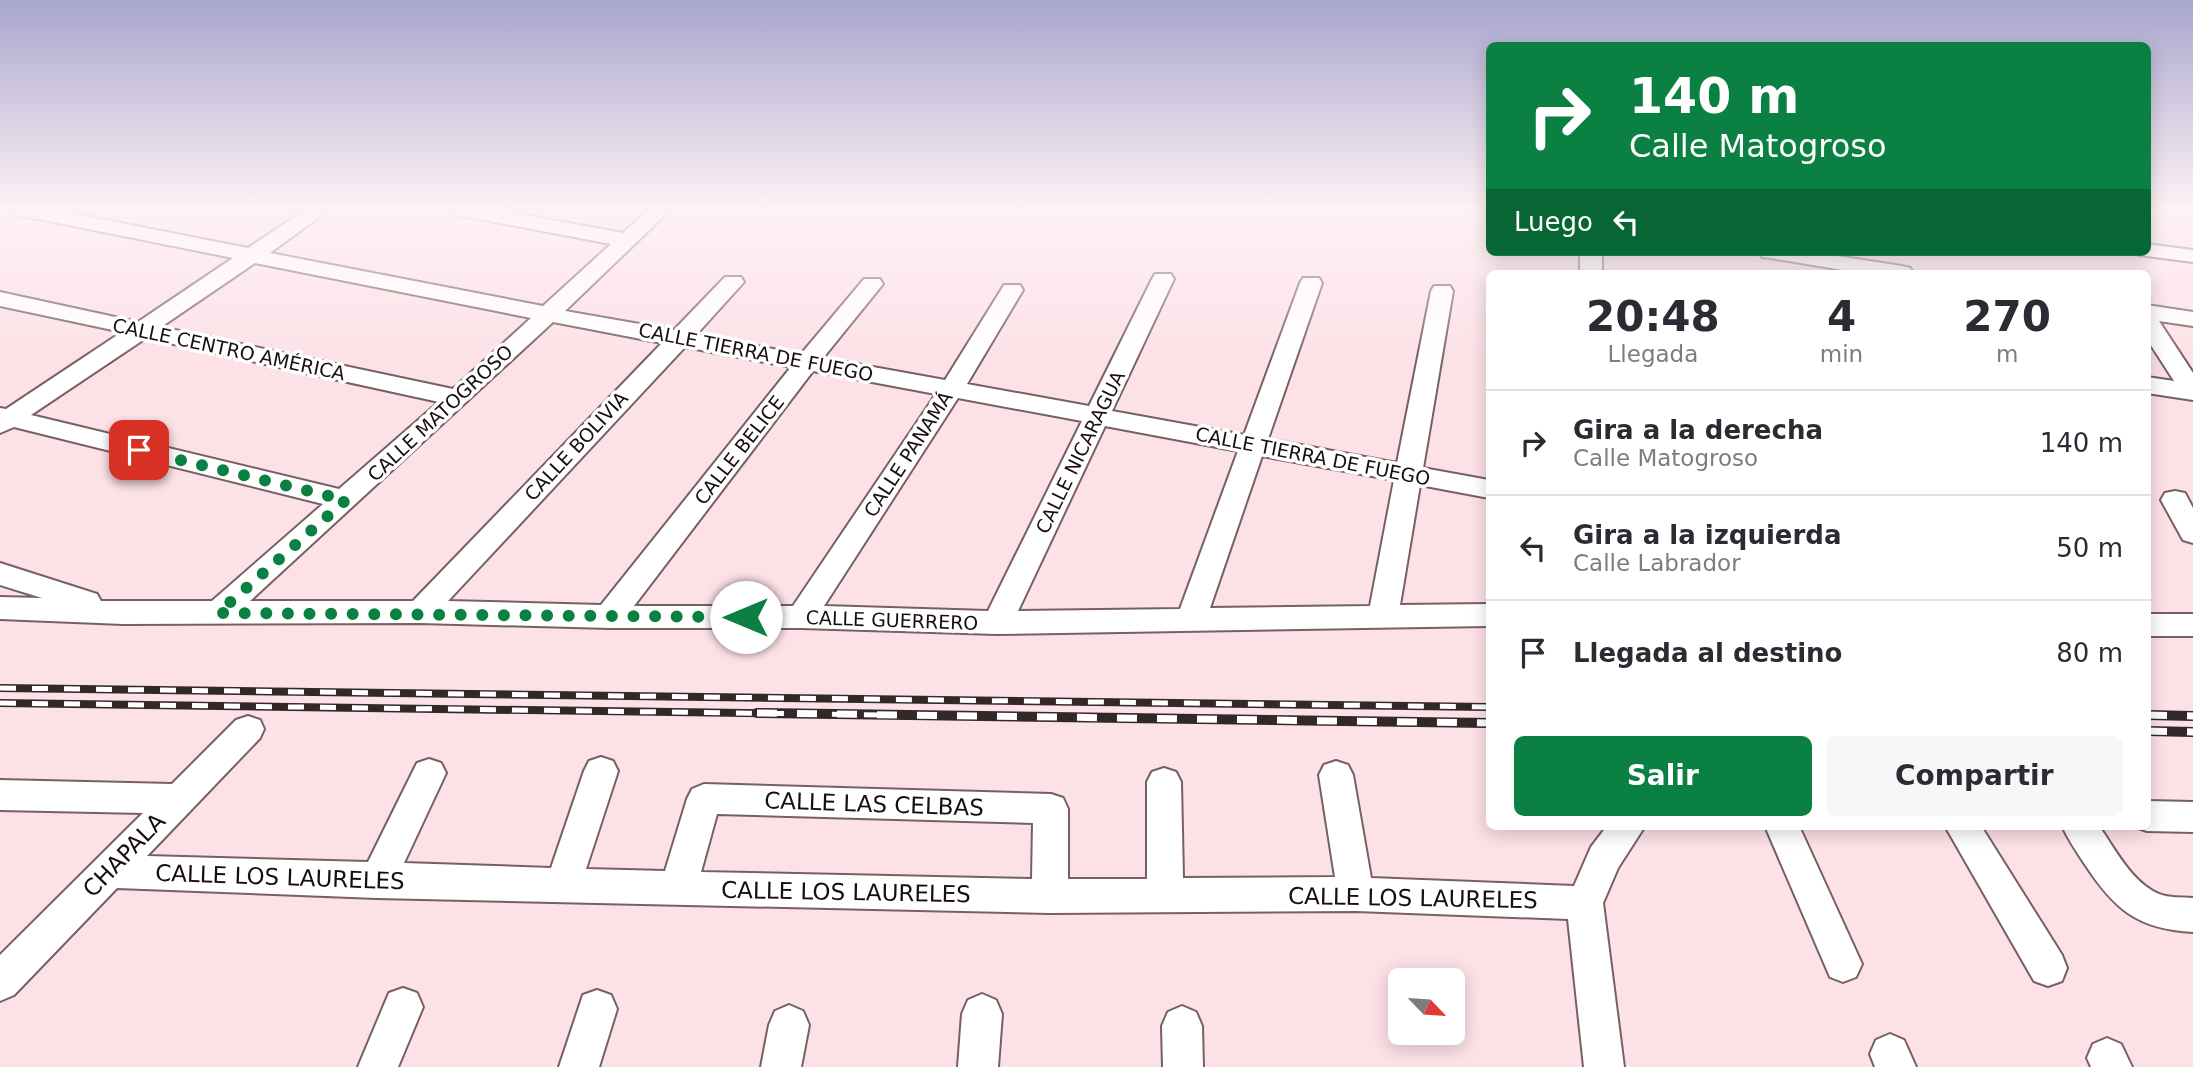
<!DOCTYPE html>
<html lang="es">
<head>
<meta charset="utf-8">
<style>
  :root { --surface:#fff; --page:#f7f7f7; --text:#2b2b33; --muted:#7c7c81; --line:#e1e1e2; --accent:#0b8043 }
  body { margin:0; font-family:"DejaVu Sans",sans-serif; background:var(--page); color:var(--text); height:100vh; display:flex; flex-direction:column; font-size:26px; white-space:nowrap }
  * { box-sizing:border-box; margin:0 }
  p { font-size:23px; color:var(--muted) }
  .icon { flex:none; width:38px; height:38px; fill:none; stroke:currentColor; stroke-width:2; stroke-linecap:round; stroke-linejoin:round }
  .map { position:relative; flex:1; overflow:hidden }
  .details { position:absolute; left:1486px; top:270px; width:665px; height:560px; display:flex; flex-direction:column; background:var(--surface); border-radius:10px; box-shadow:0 4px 18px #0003 }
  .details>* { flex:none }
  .banner { position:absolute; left:1486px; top:42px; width:665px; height:214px; border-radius:10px; box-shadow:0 4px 18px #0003; background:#0b8043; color:#fff; overflow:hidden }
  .needle { width:46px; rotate:115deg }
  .tools { position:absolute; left:1388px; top:968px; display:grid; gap:14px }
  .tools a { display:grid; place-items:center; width:77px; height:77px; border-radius:10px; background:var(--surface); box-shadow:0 4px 18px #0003; font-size:35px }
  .pin { position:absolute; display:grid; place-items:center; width:60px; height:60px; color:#fff; margin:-30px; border-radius:14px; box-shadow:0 4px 10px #0006 }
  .me { position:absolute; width:77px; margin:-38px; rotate:270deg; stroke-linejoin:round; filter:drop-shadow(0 0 5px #0008) }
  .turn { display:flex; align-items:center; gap:24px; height:147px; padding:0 28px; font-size:32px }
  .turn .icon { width:91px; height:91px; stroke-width:2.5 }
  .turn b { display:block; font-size:49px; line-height:60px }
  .then { display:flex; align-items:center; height:66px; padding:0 28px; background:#0003; gap:14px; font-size:26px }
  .eta { display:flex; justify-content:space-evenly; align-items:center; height:119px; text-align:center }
  .eta b { font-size:42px; font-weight:600; line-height:49px }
  .cta { display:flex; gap:14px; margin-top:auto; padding:14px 28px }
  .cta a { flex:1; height:80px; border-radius:10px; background:var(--accent); color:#fff; font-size:28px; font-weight:600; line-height:80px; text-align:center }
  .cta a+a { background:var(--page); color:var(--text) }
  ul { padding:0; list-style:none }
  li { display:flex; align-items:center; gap:21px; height:105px; padding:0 28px; border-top:2px solid var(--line) }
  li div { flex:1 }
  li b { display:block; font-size:26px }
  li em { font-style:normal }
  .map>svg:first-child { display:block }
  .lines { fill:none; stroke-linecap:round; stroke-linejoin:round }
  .street-casing { stroke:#776065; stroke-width:4 }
  .street { fill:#fff; fill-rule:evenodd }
  .rail-far1-casing { stroke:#322729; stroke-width:8 }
  .rail-casing { stroke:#322729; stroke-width:10 }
  .rail-far1 { stroke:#fff; stroke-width:5; stroke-dasharray:16; stroke-linecap:butt }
  .rail { stroke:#fff; stroke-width:7; stroke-dasharray:20; stroke-linecap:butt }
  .route { stroke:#0b8043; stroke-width:12; stroke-dasharray:0 21.6 }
  .labels { text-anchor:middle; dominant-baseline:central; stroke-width:7; stroke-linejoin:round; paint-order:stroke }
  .street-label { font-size:19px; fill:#170e10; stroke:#fff }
  .near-street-label { font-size:23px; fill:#170e10; stroke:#fff }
</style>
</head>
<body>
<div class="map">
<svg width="2193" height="1067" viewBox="0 0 2193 1067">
  <rect width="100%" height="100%" fill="#fce1e7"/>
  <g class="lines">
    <defs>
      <path id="street" d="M13,210H55L248,248L305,210H329L270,253L543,306L611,244L463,216L456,214L453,210H498L623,233L648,210H670L565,311L674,330L725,277H741L744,282L696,335L801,354L864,279H880L883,284L823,358L945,380L1001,290L1004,285H1020L1023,290L967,384L1089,406L1152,279L1155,274H1171L1174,279L1112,411L1244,435L1300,283L1303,278H1319L1322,283L1268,439L1397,463L1431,291L1434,286H1450L1453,291L1423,468L1489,480V498L1420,485L1400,605L1489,604V626L997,634L801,628H609L420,623L123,624L0,619V597L42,598L0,585V563L97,594L101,601H212L323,504L14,427L0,433V408L6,409L122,332L0,306V292L138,322L233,258L23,216L16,214ZM255,263L531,318L453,389L161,327ZM553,322L662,343L413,601H250ZM146,338L439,402L339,489L31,415ZM685,347L791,367L601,605L448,601ZM813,371L936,394L793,606H634ZM958,398L1082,421L988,611L824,606ZM1105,426L1238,451L1180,609L1018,611ZM1262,456L1394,480L1370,606L1210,608Z
        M2147,244L2193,250V262L2139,255L2138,252H2147Z
        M1580,252H1602V273H1580Z
        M1759,252H1811L1902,266L1910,268L1913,273H1861L1770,258L1762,257Z
        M2147,305L2193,312V326L2159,321L2193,373V400L2147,393V377L2174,381L2147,339Z
        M2175,491L2185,493L2193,508V543L2183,540L2161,500L2165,493Z
        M2147,614H2193V636H2147Z
        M248,716L260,720L264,729L260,738L147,856L368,862L417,763L429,759L441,763L446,773L404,863L551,868L584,771L589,761L601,757L613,761L618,771L586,869L665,871L687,799L692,789L704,784L1051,794L1063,798L1068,809V879H1147V782L1152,772L1164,768L1176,772L1181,782L1183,878L1335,877L1319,775L1324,765L1336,761L1348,765L1353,775L1371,878L1574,886L1591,847L1607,826H1645L1618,868L1603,903L1624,1067H1584L1568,919L1356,911L1050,913L377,898L117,888L14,995L0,1001V955L143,813L0,810V780L172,784L236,720ZM717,814L1033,823L1032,879L701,872Z
        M2147,801L2193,802V832L2147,831L2135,827L2147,826Z
        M1765,826H1799L1862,964L1856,977L1843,982L1830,977Z
        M1945,826H1981L2062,955L2067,968L2062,981L2048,986L2034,981Z
        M2062,826H2099C2115,849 2132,883 2159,894C2169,898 2182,897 2193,898V932C2137,929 2114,909 2084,863C2076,851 2068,839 2062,826Z
        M403,988L417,993L423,1007L398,1067H358L389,993Z
        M597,990L611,995L617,1009L599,1067H559L583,995Z
        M982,994L996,1000L1002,1014L998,1067H958L962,1014L968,1000Z
        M789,1005L803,1011L809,1025L801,1067H761L769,1025L775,1011Z
        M1182,1006L1196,1012L1202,1026L1203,1067H1163L1162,1026L1168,1012Z
        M1890,1034L1904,1040L1916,1067H1875L1870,1054L1876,1040Z
        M2107,1038L2121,1044L2132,1067H2091L2087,1058L2093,1044Z"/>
    </defs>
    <use href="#street" class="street-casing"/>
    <use href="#street" class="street"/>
    <defs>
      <path id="rail-far1" d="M0,688L1489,707
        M0,703L887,715"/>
      <path id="rail" d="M757,713L1489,723
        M2147,715L2193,716
        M2147,731L2193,732"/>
    </defs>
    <use href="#rail-far1" class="rail-far1-casing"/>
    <use href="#rail" class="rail-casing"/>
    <use href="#rail-far1" class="rail-far1"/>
    <use href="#rail" class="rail"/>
  </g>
  <linearGradient id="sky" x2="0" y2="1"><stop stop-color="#a9a6cf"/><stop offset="0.58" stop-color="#fef2f4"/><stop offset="1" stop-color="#fef2f4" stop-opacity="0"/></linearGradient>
  <rect width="2193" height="360" fill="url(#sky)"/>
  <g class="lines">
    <path class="route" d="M139,450L346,500L218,613L746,617"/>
  </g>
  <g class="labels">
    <g class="street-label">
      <text transform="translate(229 349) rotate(12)">CALLE CENTRO AMÉRICA</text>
      <text transform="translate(756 352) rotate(11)">CALLE TIERRA DE FUEGO</text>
      <text transform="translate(440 413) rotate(-43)">CALLE MATOGROSO</text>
      <text transform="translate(576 446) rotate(-47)">CALLE BOLIVIA</text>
      <text transform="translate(739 450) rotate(-52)">CALLE BELICE</text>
      <text transform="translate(1080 452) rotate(-64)">CALLE NICARAGUA</text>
      <text transform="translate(908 454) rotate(-57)">CALLE PANAMÁ</text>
      <text transform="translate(1313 456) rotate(11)">CALLE TIERRA DE FUEGO</text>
      <text transform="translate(892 620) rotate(2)">CALLE GUERRERO</text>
    </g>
    <g class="near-street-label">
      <text transform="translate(874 804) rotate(2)">CALLE LAS CELBAS</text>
      <text transform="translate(124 855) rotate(-46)">CHAPALA</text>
      <text transform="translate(280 877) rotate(2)">CALLE LOS LAURELES</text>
      <text transform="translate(846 892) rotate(1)">CALLE LOS LAURELES</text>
      <text transform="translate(1413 898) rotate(1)">CALLE LOS LAURELES</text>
    </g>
  </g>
</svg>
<div class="tools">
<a><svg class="needle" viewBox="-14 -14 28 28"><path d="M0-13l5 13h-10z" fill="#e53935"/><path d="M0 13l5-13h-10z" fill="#7c7c81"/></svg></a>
</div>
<div class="pin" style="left:139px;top:450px;background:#d93025"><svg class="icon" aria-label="arrive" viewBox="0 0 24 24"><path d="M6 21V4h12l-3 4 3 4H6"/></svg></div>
<svg class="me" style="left:746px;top:617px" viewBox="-20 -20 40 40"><circle r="19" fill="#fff"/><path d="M0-13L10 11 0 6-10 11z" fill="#0b8043"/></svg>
<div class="banner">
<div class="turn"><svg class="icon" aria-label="right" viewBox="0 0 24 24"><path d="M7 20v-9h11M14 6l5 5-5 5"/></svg><div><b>140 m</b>Calle Matogroso</div></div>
<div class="then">Luego<svg class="icon" aria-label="left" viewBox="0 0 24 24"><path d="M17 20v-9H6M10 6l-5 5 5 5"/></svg></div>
</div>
<section class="details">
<div class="eta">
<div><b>20:48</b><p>Llegada</p></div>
<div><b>4</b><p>min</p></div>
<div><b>270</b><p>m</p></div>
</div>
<ul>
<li><svg class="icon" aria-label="right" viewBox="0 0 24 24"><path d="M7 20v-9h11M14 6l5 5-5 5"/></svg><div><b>Gira a la derecha</b><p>Calle Matogroso</p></div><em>140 m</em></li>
<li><svg class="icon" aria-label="left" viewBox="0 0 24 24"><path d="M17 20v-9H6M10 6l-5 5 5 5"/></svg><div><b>Gira a la izquierda</b><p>Calle Labrador</p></div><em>50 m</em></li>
<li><svg class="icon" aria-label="arrive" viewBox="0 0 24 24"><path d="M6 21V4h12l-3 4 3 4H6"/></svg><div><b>Llegada al destino</b></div><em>80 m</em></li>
</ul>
<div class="cta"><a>Salir</a><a>Compartir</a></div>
</section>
</div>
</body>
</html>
